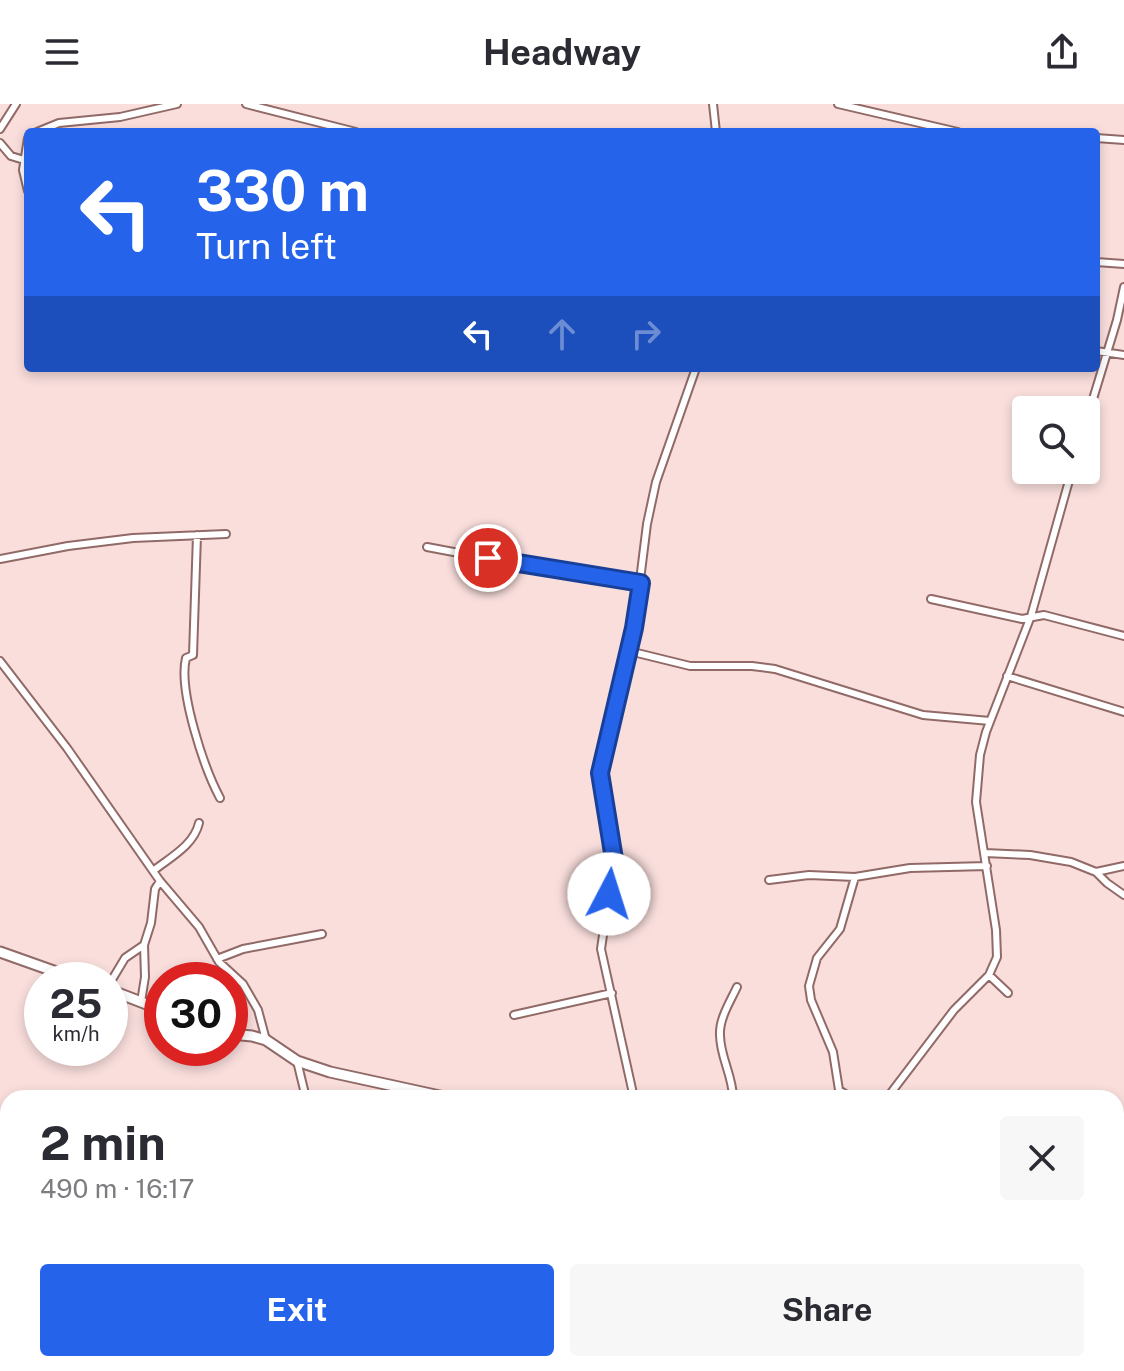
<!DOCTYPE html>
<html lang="en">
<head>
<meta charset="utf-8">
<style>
  :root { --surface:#fff; --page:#f7f7f7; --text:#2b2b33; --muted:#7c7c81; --accent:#2563eb }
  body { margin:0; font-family:"Public Sans",sans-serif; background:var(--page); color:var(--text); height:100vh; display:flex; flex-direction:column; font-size:30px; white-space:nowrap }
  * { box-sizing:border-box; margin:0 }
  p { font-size:26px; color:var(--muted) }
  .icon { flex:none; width:44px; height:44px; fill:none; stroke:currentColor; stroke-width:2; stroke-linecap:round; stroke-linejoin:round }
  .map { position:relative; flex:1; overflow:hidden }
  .drawer { position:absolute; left:0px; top:986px; width:1124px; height:282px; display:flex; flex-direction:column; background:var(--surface); border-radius:24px 24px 0 0; box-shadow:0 4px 12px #0003 }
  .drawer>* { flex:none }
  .banner { position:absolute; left:24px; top:24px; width:1076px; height:244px; border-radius:8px; box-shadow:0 4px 12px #0003; background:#2563eb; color:#fff; overflow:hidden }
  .buttons { position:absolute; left:1012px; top:292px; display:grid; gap:16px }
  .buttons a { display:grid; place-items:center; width:88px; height:88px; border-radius:8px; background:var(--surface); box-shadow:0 4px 12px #0003; font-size:40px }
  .speed { position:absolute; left:24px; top:858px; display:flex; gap:16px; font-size:40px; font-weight:700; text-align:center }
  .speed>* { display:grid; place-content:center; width:104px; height:104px; border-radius:50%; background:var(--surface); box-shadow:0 4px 12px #0003; line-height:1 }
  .speed small { font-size:20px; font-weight:400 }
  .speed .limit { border:12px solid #d22; background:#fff; color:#111 }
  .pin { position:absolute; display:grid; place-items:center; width:68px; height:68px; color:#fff; margin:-34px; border:4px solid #fff; border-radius:50%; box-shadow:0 2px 8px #0007 }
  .me { position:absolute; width:88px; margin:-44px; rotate:5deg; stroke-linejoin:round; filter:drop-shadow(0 0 6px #0008) }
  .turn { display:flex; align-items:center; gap:28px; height:168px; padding:0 40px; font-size:36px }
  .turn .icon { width:104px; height:104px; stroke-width:2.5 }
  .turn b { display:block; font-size:56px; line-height:68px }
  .lanes { display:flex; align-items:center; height:76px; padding:0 40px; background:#0003; justify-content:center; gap:40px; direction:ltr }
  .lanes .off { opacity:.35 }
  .round { display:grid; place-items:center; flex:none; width:84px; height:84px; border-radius:8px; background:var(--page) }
  .head { display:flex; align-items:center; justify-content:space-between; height:136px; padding:0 40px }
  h1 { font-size:48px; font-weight:700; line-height:60px }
  .action { display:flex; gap:16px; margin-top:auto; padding:16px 40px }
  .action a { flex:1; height:92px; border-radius:8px; background:var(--accent); color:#fff; font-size:32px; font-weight:700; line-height:92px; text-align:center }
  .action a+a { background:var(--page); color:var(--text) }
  header { display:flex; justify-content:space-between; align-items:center; height:104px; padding:0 40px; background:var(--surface); font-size:36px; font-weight:700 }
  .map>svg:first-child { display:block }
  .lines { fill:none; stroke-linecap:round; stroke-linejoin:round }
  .street-casing { stroke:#916a67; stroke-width:10 }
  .secondary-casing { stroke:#916a67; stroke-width:13 }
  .street { stroke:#fff; stroke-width:6 }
  .secondary { stroke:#fff; stroke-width:9 }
  .route-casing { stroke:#184099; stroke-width:20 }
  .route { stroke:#2563eb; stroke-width:14 }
</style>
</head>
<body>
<header><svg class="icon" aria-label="menu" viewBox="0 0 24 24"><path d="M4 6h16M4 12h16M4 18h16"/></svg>Headway<svg class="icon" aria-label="share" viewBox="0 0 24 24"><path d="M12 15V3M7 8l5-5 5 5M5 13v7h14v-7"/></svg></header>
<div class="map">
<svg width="1124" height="1267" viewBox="0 0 1124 1267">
  <rect width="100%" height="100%" fill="#f9dedc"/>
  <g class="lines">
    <defs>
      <path id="street" d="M246,0L356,28
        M713,0L716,28
        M838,0L958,28
        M0,25L16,0
        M37,28L59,19L120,13L177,0
        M28,34L23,66L28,87
        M1096,34L1124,36
        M0,39L11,52L24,56
        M1096,158L1124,160
        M1096,247L1124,251
        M1086,318L1117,216L1124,183
        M197,431L193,551L186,554C178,586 204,664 220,694
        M427,443L549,466L641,479
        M0,455L68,442L133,434L226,430
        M931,495L1022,515L1044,511L1124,532
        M629,547L690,562H752L775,565L923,611L990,617
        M0,557L67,644L160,777L199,823L219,858L243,880L258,906L266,936
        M1007,572L1124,608
        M985,749L1030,751L1071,758L1096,768L1107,779L1124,791
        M153,767C171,753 194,741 199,719
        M1096,768L1124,762
        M769,776L809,771L855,773L910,764L987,762
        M217,855L243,845L322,830
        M989,871L1008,889
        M110,879L125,854L144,841
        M141,898L145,873L144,841L151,819L155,785L160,777
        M514,911L612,889
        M297,957L306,994
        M634,994L601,845L614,755L600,669L634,524L647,420L656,378L696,264
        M733,994C733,972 720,953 720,931C719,915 730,898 737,883
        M851,994L839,986L833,948L811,896L809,882L817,854L840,825L855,773
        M887,994L954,906L989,871L997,853L996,826L976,698L980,651L986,628L1031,512L1072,366
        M0,1025L8,1042
        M1116,1056L1124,1083
        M0,1100L3,1086L8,1081
        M0,1213L8,1218
        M232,1260L233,1267
        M346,1260L347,1267
        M31,1267L36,1260
        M124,1267L126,1260
        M625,1267V1260
        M767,1267L792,1260
        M800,1267L802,1260
        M1032,1267L1033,1260"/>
      <path id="secondary" d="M0,848L79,876
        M110,886L162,906
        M230,930L252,932L266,936L297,957L330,968L449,994
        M1116,1094L1124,1093"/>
    </defs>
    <use href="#street" class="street-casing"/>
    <use href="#secondary" class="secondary-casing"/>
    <use href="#street" class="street"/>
    <use href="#secondary" class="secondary"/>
  </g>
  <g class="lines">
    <defs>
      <path id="route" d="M488,454L641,479L634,524L600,669L614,755L609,790"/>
    </defs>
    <use href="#route" class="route-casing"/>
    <use href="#route" class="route"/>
  </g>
</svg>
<div class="buttons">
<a><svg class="icon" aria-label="search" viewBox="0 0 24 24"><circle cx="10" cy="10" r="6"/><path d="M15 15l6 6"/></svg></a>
</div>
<div class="speed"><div>25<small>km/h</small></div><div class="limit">30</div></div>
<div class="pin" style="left:488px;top:454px;background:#d93025"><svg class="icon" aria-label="arrive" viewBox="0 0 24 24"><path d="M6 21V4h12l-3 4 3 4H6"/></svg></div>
<svg class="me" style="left:609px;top:790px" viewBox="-20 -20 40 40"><circle r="19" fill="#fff"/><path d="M0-13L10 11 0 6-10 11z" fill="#2563eb"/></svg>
<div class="banner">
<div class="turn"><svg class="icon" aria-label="left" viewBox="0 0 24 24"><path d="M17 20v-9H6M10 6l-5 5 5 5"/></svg><div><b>330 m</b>Turn left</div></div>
<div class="lanes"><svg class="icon" aria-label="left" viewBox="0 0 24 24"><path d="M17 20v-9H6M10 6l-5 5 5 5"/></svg><svg class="icon off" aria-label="ahead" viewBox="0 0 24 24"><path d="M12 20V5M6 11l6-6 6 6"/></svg><svg class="icon off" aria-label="right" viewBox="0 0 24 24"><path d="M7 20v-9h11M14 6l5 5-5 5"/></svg></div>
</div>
<section class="drawer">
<div class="head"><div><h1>2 min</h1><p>490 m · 16:17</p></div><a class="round"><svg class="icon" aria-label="close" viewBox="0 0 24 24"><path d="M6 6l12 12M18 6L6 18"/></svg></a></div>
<div class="action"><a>Exit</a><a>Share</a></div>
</section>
</div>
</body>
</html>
